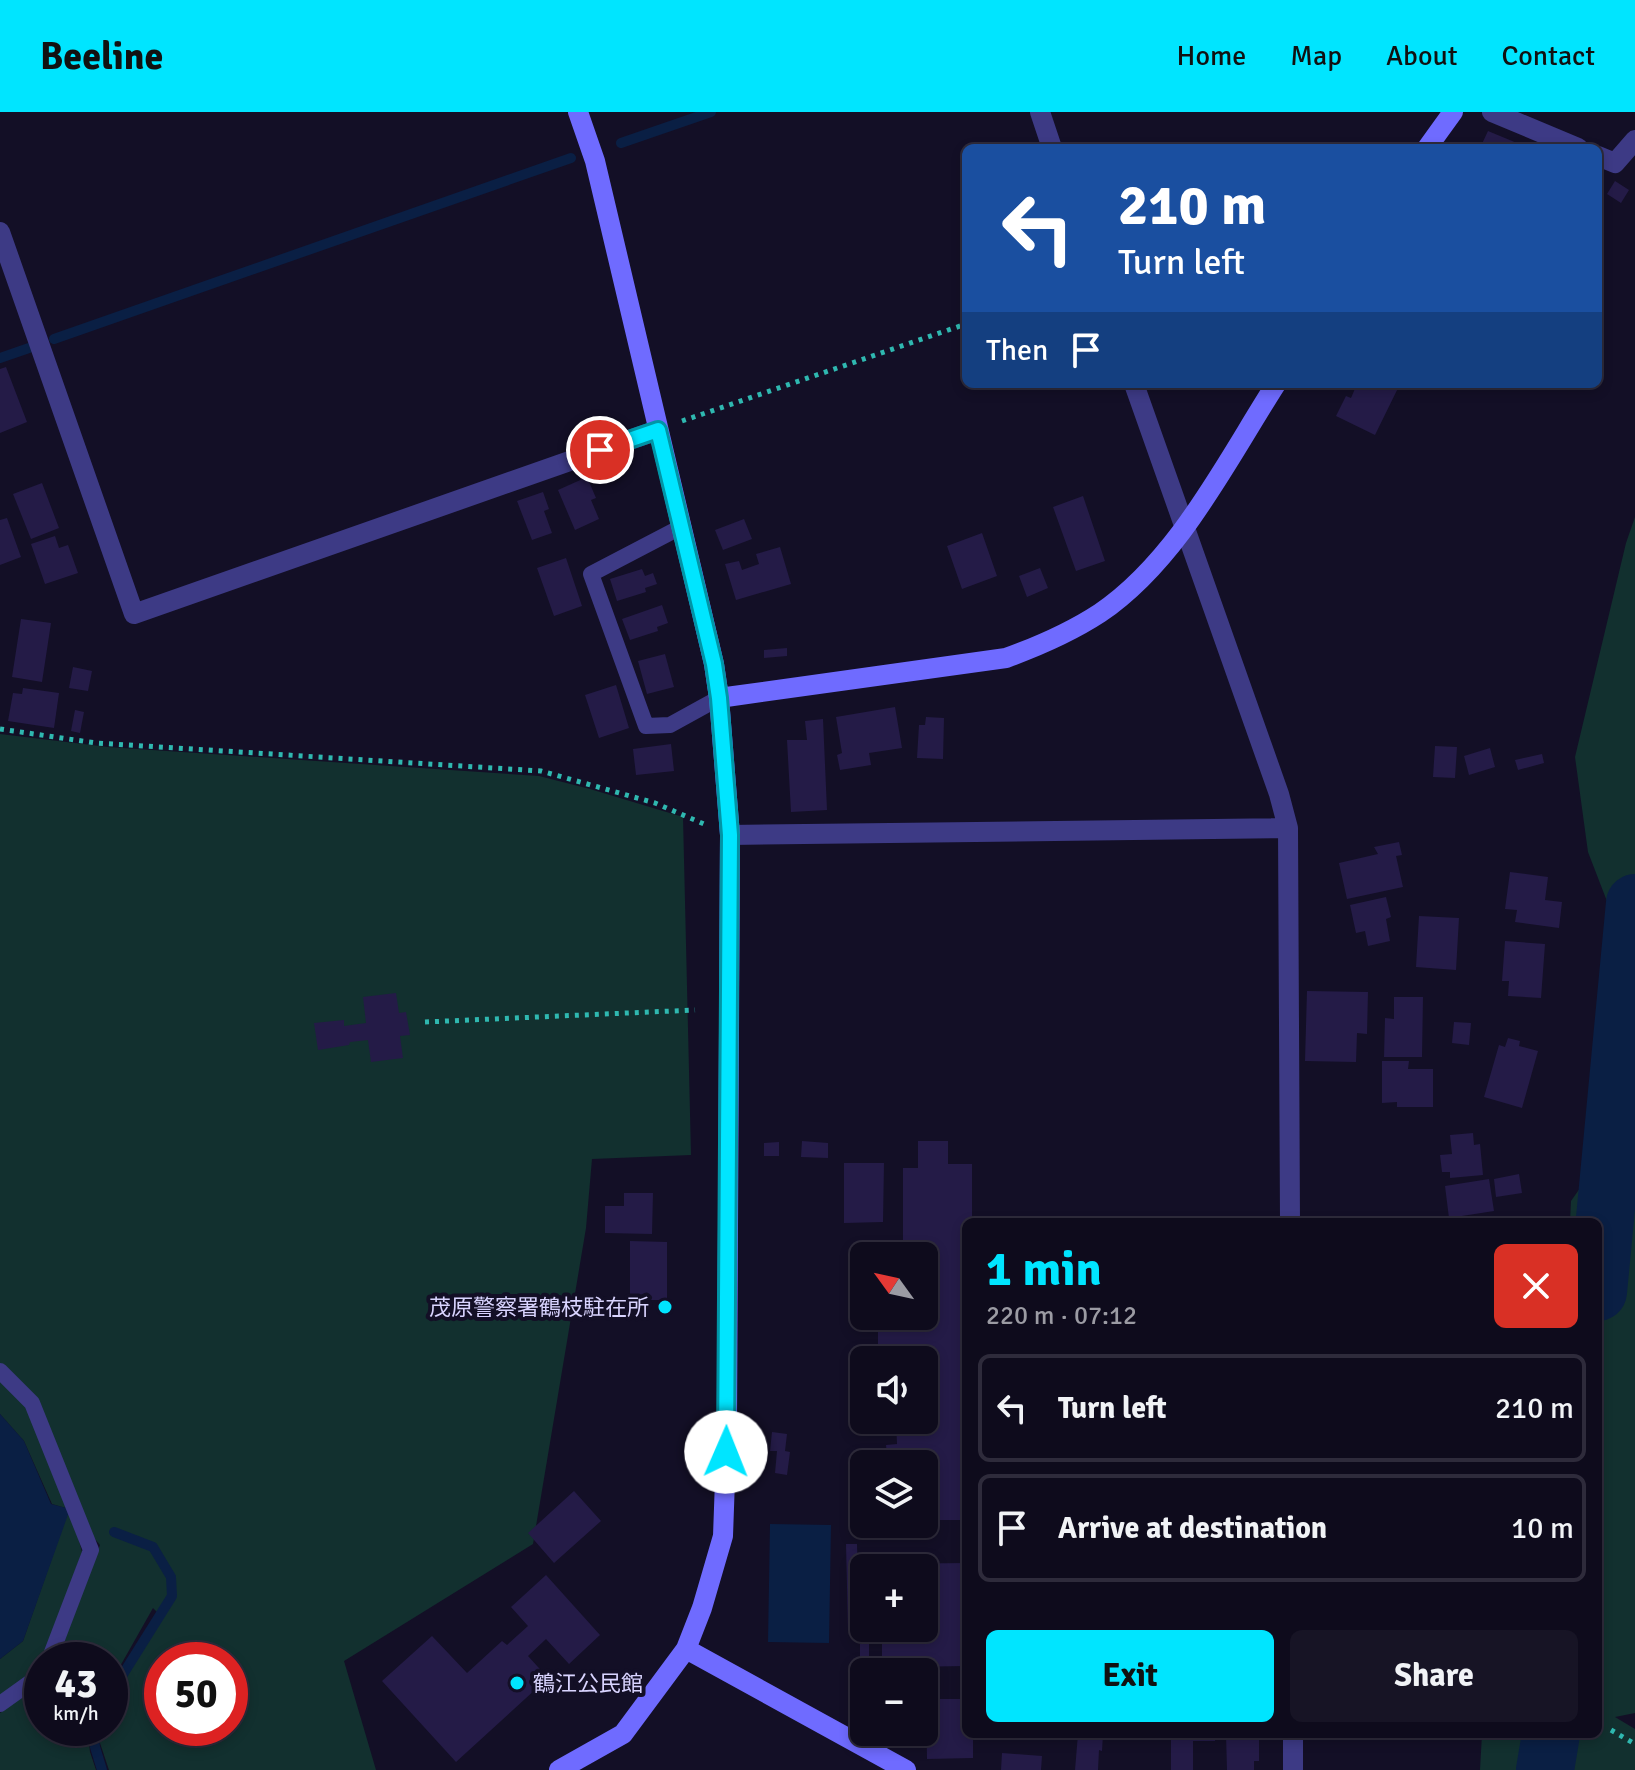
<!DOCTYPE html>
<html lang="en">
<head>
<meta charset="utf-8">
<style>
  :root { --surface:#0e0b1c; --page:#171425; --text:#f1f3f6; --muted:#9b9ba3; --line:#2e2b3b; --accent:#00e5ff }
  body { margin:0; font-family:Signika,"Noto Sans JP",sans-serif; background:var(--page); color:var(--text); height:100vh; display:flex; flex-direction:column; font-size:30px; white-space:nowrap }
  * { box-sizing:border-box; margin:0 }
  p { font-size:26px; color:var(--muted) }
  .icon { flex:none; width:44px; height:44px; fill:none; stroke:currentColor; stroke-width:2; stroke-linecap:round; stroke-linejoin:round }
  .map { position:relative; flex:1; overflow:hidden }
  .panel { position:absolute; left:962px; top:1106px; width:640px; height:520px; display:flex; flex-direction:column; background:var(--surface); border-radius:12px; box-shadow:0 4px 12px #0003,0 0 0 2px var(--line) }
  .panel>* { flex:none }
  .top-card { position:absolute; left:962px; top:32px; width:640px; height:244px; border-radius:12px; box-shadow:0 4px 12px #0003,0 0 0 2px var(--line); background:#1a4fa0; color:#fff; overflow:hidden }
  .needle { width:52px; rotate:303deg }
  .controls { position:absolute; left:850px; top:1130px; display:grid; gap:16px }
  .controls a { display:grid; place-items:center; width:88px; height:88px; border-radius:12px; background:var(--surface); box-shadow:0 4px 12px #0003,0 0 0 2px var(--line); font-size:40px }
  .speed { position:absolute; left:24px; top:1530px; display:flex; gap:16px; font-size:40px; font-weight:700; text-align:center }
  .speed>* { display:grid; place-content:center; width:104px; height:104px; border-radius:50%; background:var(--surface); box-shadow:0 4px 12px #0003,0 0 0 2px var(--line); line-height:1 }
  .speed small { font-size:20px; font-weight:400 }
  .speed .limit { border:12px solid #d22; background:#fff; color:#111 }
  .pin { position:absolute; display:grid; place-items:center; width:68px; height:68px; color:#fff; margin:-34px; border:4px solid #fff; border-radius:50%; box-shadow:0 2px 8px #0007 }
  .me { position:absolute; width:88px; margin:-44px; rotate:1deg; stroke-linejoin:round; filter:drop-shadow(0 0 6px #0008) }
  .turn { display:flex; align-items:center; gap:28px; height:168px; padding:0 24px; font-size:36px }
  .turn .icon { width:104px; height:104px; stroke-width:2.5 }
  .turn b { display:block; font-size:56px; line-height:68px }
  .then { display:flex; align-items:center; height:76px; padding:0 24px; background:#0003; gap:16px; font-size:30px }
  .round { display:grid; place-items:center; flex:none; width:84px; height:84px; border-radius:12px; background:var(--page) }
  .head { display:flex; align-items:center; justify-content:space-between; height:136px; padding:0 24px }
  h1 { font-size:48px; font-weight:800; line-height:60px; color:var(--accent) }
  .primary-button { display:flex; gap:16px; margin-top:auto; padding:16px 24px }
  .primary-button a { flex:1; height:92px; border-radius:12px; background:var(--accent); color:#111; font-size:32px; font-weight:800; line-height:92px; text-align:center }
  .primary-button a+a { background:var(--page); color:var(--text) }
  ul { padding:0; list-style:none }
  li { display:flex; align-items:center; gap:24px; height:108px; margin:0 16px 12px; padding:0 8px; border:4px solid var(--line); border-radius:12px }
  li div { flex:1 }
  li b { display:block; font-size:30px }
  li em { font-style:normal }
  header { display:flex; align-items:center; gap:48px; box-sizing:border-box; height:112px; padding:0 40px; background:var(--accent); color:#111 }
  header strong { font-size:38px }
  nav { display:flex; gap:44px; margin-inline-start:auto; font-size:28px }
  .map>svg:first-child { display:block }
  .green { fill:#12302f; fill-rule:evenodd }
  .water { fill:#0a1f44 }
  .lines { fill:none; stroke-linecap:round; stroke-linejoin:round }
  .stream { stroke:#0a1f44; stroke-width:10 }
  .river { stroke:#0a1f44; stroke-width:58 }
  .building { fill:#241b47 }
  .path { stroke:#2fb8b0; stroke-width:5; stroke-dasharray:4 6; stroke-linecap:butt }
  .lane { stroke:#3d3a85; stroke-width:16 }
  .street { stroke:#3d3a85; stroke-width:20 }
  .secondary { stroke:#6f6bff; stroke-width:20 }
  .route-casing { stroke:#0095a6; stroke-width:20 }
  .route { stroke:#00e5ff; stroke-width:14 }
  .poi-dot { fill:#00e5ff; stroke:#130f26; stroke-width:3 }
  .labels { text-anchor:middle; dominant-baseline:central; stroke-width:8; stroke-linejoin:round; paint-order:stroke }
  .poi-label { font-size:22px; fill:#d9d4ff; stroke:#130f26; text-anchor:end }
</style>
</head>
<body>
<header>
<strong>Beeline</strong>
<nav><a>Home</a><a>Map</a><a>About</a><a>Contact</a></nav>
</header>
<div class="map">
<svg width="1635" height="1658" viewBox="0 0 1635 1658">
  <rect width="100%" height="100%" fill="#130f26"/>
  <path class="green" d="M1635,405V1601L1615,1605L1635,1617V1658H1480L1482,1622H1598V1110H1570L1571,1089L1599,1049L1615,810L1588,740L1575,645L1626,431Z
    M0,622L108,635L539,664L590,677L683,705L691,1043L592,1047L586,1116L533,1432L344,1549L376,1658H109L98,1625L99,1616H110V1593L162,1505L153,1496L110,1572V1548H56L100,1433L71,1399L82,1440L39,1556L0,1584V1547L23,1529L69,1397L52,1392L24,1329L0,1302ZM162,1548H230V1616H162Z
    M42,1571V1616H87L90,1640L96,1658H0V1601Z"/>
  <path class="water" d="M0,1302L24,1329L51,1392L70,1397L23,1529L0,1547Z
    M770,1412L831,1413L829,1531L768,1530Z"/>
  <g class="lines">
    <path class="stream" d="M621,31L711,0
      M54,227L571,46
      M0,246L29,236
      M110,1583L172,1484L171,1465L153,1435L114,1420
      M93,1616L95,1635L102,1658"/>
    <path class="river" d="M1598,1180L1635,791
      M1545,1658L1551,1622"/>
  </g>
  <path class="building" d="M1488,19L1529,36H1480Z
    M1615,69L1629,78L1621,91L1607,82Z
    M6,255L27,310L0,321V257Z
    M1357,272L1368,274L1369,272H1400L1375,323L1336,304L1346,284L1351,286Z
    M587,365L596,386L591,388L599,407L575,418L558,378Z
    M42,371L59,416L31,427L13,382Z
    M543,380L549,397L544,399L552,421L532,428L517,389Z
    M1083,384L1105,449L1076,459L1053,395Z
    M7,406L21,445L0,453V408Z
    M744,407L752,427L723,438L715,418Z
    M982,421L997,464L962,477L947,434Z
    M55,424L59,436L68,433L78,461L45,472L31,432Z
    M780,435L791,472L736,488L725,452L739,449L742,458L759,452L756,442Z
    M566,446L582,494L554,504L537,456Z
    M1040,456L1048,476L1027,485L1019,464Z
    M642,457L645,464L653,461L657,472L645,476L646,480L617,489L610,467Z
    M662,493L668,511L657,515L658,519L630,528L622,507Z
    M21,507L51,511L42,570L12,565Z
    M787,536V544L764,546V538Z
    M665,542L674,575L647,582L638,549Z
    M73,555L92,559L88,579L69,576Z
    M616,573L629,616L599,626L585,583Z
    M23,576L59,581L54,616L8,609L13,581L22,582Z
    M895,595L902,636L869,641L871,653L840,658L837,643L842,641L836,605Z
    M75,598L84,600L80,621L71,619Z
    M926,605L944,606L943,647L917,646L919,613H925Z
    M823,607L827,698L791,700L787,628H807L805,609Z
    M671,632L674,659L636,663L633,637Z
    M1435,634L1457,635L1455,666L1433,665Z
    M1490,636L1495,655L1469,663L1464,644Z
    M1542,642L1544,651L1518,658L1515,648Z
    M1399,730L1402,743L1396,744L1403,775L1347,787L1339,751L1378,742L1374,735Z
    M1510,760L1548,765L1545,788L1562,790L1559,816L1515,810L1517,798L1505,797Z
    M1386,785L1391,805L1386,807L1390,829L1368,834L1365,819L1356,821L1350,793Z
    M1419,804L1459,806L1456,858L1416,855Z
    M1505,829L1545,832L1541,886L1508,884L1509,869H1502Z
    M1307,879L1368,880L1367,922L1357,921L1356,950L1305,949Z
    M396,881L399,901L406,900L410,923L400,924L403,946L371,950L368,928L350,930L349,933L318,938L314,911L344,908V914L366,911L363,885Z
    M1394,885H1423L1422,945H1384L1385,906L1394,907Z
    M1454,910L1471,911L1469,933L1452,931Z
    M1508,926L1520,929L1519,934L1538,939L1522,996L1484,985L1499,933L1505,935Z
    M1382,949H1409L1408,957H1433V995H1397V990L1382,991Z
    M1473,1021L1474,1033L1480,1032L1483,1063L1450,1066V1060H1442L1440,1043L1452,1042L1450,1023Z
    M802,1029L828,1031V1046L801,1045Z
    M918,1029H948V1052H972V1110H966V1408H924V1352H891V1344H887L886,1333L897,1332L896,1308H924V1248H878V1204H924V1144H914V1128H903V1056H918Z
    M779,1030V1044H764V1031Z
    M844,1051H884L883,1110L844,1111Z
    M1519,1062L1522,1081L1496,1085L1494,1067Z
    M1489,1067L1494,1099L1449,1106L1445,1074Z
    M624,1081H653L652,1122L605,1121V1094H624Z
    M630,1129L667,1130V1188H630Z
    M772,1320L787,1322L785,1339L790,1340L787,1363L775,1361L777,1339H770Z
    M574,1379L601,1409L554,1451L528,1421Z
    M846,1432H857L858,1465H864V1518L848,1519Z
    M966,1451V1554L904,1555V1545L882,1544V1516H924V1456H882V1452Z
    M546,1463L600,1523L569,1552L546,1527L528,1544L548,1566L456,1650L382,1569L432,1524L467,1561L502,1529L507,1533L528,1514L511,1495Z
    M860,1532H869V1553H860Z
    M926,1587H966V1622H973V1646L927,1647Z
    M1078,1622H1103L1102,1639L1099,1638L1098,1658H1075Z
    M1125,1622H1167V1628H1125Z
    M1171,1622H1215V1629H1193V1658H1171Z
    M1226,1622H1259V1649H1254V1658H1227Z
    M1002,1641L1042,1644L1041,1658H1001Z"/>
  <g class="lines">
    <path class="path" d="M682,309L966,212
      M0,617L96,631L541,659L655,691L704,712
      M425,910L695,898
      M1611,1618L1635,1632"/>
    <path class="lane" d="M681,415L591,462L646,614L670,613L719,586
      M0,1259L32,1291L91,1438L49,1548
      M0,1592L42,1562"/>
    <path class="street" d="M1040,0L1052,36
      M1492,0L1578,36
      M1598,44L1615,51L1635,28
      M0,120L134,502L658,318
      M1134,272L1279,682L1288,716L1290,1110
      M730,723L1288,716
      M1293,1622V1658"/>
    <path class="secondary" d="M1427,36L1453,0
      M719,586L1006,546C1039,534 1071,520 1100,501C1178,448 1226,350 1276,272
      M686,1537L906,1658
      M559,1658L623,1622L686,1537L702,1496L723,1424L727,1312L730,723L719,586L714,552L595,49L578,0"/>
  </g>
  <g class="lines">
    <defs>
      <path id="route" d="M600,338L658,318L714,552L719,586L730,723L726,1340"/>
    </defs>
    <use href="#route" class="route-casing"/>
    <use href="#route" class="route"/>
  </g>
  <g class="poi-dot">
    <circle cx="665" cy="1195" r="8"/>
    <circle cx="517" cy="1571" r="8"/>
  </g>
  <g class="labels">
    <g class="poi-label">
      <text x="649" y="1195">茂原警察署鶴枝駐在所</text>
      <text x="533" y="1571" text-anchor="start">鶴江公民館</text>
    </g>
  </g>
</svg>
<div class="controls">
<a><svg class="needle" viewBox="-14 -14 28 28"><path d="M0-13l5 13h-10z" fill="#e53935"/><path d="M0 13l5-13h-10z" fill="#9b9ba3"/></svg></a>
<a><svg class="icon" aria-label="sound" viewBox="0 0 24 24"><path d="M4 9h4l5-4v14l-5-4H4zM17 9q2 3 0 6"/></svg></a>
<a><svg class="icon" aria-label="layers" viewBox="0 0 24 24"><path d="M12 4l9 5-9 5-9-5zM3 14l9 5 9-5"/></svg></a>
<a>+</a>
<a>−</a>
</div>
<div class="speed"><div>43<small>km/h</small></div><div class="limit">50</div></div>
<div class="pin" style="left:600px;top:338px;background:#d93025"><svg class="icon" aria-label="arrive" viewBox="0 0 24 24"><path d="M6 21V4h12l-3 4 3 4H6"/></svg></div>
<svg class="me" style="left:726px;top:1340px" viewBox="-20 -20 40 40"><circle r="19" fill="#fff"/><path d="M0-13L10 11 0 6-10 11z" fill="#00e5ff"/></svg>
<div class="top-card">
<div class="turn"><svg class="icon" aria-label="left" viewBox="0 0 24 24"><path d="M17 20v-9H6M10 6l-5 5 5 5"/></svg><div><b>210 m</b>Turn left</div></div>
<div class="then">Then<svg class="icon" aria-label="arrive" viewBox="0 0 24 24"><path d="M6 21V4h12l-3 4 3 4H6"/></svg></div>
</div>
<section class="panel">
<div class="head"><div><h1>1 min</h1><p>220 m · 07:12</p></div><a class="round" style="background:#d93025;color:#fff"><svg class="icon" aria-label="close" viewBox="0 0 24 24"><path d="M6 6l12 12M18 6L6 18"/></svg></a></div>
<ul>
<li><svg class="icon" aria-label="left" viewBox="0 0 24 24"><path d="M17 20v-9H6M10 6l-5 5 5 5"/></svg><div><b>Turn left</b></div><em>210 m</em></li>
<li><svg class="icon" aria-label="arrive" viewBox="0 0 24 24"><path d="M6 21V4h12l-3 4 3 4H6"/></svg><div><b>Arrive at destination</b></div><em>10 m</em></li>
</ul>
<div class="primary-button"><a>Exit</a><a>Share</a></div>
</section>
</div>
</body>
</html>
